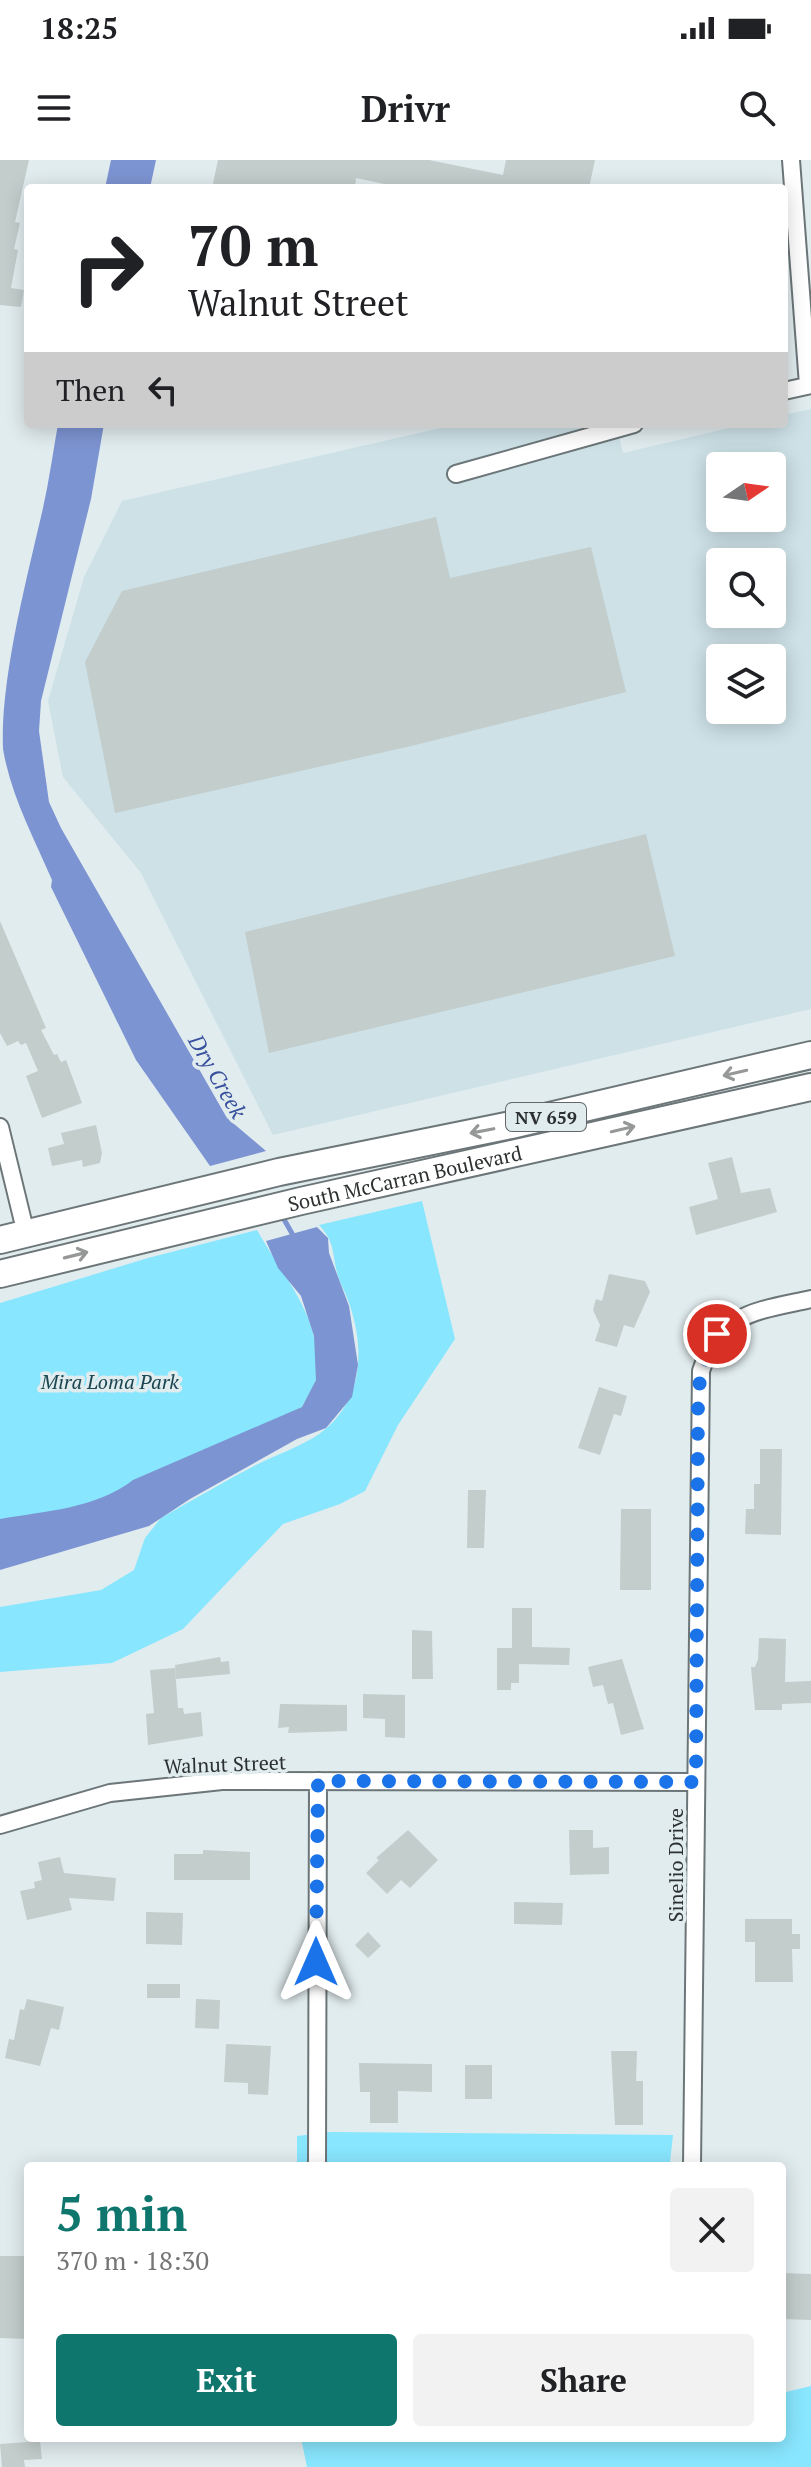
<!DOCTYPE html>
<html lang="en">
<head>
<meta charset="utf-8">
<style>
  :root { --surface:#fff; --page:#f2f2f2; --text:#202124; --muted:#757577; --accent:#0f766e }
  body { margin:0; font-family:"PT Serif",serif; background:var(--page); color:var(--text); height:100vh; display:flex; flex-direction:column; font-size:30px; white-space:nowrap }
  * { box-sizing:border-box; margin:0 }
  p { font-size:26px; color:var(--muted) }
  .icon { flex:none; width:44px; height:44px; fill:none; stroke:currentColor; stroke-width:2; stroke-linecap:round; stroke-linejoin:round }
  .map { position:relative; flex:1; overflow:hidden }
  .panel { position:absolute; left:24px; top:2002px; width:762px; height:280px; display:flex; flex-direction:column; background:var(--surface); border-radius:8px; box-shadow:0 4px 20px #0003 }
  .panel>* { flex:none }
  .top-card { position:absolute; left:24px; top:24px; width:764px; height:244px; border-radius:8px; box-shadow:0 4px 20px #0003; background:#fff; color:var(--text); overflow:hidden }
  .needle { width:52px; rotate:77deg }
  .controls { position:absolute; left:706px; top:292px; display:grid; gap:16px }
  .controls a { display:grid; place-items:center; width:80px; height:80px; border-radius:8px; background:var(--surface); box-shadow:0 4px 20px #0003; font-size:40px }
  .pin { position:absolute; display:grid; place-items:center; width:68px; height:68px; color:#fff; margin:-34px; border:4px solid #fff; border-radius:50%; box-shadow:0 2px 8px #0007 }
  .me { position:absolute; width:88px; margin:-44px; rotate:0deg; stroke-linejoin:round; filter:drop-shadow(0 0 6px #0008) }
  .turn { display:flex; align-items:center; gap:28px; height:168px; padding:0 32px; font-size:36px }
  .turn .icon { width:104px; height:104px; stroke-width:2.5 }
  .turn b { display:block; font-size:56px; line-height:68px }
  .then { display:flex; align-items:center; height:76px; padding:0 32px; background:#0003; gap:16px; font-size:30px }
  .round { display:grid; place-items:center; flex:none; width:84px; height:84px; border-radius:8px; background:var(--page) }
  .headline { display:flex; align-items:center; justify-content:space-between; height:136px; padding:0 32px }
  h1 { font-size:48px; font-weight:700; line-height:60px; color:var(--accent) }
  .primary-button { display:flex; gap:16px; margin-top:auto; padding:16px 32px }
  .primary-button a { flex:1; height:92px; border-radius:8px; background:var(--accent); color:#fff; font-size:32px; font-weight:700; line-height:92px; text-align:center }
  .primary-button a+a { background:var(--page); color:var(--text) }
  .status { display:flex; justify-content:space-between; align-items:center; height:56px; padding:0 40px; background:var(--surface); direction:ltr }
  .status svg { height:22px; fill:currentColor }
  header { display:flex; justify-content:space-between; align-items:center; height:104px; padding:0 32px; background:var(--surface); font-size:36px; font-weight:700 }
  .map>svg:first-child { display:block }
  .built { fill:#cde1e7; fill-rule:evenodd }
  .green { fill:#88e6fe }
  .water { fill:#7d94d2 }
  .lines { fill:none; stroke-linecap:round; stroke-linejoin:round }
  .stream { stroke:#7d94d2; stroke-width:5 }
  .building { fill:#c2cdcc }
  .street-casing { stroke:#6c7679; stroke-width:20 }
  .primary-casing { stroke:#6c7679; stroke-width:30 }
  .street { stroke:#fff; stroke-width:16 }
  .primary { stroke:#fff; stroke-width:26 }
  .oneway { stroke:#969898 }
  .route { stroke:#1a73e8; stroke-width:14; stroke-dasharray:0 25.2 }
  .labels { text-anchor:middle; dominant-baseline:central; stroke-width:7; stroke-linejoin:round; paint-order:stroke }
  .shield { fill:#e1ecef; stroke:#62686a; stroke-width:2 }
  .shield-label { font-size:18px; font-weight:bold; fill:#2c3031 }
  .street-label { font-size:20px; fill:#2c3031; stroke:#e1ecef }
  .park-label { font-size:20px; font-style:italic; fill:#1b4651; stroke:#e1ecef }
  .water-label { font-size:22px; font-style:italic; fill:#39519d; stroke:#e1ecef }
</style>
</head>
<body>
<div class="status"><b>18:25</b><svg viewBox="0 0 49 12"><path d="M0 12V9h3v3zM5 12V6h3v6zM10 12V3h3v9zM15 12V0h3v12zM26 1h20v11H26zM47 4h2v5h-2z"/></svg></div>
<header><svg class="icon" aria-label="menu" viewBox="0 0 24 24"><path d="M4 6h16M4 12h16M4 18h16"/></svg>Drivr<svg class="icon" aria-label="search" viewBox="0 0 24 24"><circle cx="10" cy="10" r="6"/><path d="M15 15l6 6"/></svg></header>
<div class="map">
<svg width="811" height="2307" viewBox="0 0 811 2307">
  <rect width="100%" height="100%" fill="#e1ecef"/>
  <path class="built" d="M811,249V849L273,975L141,713L63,617L48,541L84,417L122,341L458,264H616L623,293L746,264H784V255ZM720,306H772V358H720ZM720,402H772V454H720ZM720,498H772V550H720Z"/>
  <path class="green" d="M422,1041L455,1179L398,1265L365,1331L340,1344L283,1364L183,1469L112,1503L0,1512V1447L101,1430L134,1410L145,1378L161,1358C193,1340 225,1321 258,1304C276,1295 296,1288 313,1278C368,1244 367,1179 342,1126C330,1101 339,1086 319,1065Z
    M257,1070C283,1117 325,1160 316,1219C315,1228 306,1239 302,1247L86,1350L0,1370V1143L148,1098Z
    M331,1972L673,1975L670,2002L673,2006H297V1976Z
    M811,2226V2307H307L301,2278H782V2233Z"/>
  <path class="water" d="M111,0H156L150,28H105Z
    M58,264H104L91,339L41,541L39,571L49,642L61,668L227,958L266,991L210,1006L136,900L51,727L52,720C33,676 11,636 3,589C0,519 27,418 43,348C49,321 53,292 58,264Z
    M317,1067L328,1078L329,1093L349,1146L358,1205L352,1237L326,1268L297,1279L190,1339L149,1366L0,1410V1359C45,1351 95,1349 133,1320L302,1247L316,1220L314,1176L301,1136L278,1108L266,1081Z"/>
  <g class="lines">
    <path class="stream" d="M281,1054L294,1077"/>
  </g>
  <path class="building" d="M0,0H29L15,62L20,63L14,89L18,90L11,128L24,130L21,147L0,145Z
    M218,0H429L503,15L506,0H595L589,28H404L356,18L355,28H212Z
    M436,357L450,418L591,387L626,532L411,586L115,653L85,502L122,431Z
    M646,674L675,796L269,893L245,772Z
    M0,761L46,868L41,870L54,895L57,894L61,902L66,900L82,943L42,958L26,916L38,911L26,883L21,885L18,881L7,886L0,873Z
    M96,965L102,993L100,1003L83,1007L82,1000L52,1006L48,988L64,984L61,973Z
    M732,997L741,1033L770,1028L777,1052L696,1075L689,1047L718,1039L708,1003Z
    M609,1114L645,1121L650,1132L634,1168L624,1165L617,1187L595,1181L600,1165L593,1150L596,1139L602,1141Z
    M599,1227L627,1236L621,1256L614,1254L600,1295L578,1288Z
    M760,1289H782L781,1375L745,1374L746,1349H754V1324H760Z
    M468,1330H486L484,1388H467Z
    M621,1349H651V1430H620Z
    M512,1448H532V1487L570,1488L569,1505L519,1504V1523H511V1530H497V1488H512Z
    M412,1470L432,1471L433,1519H412Z
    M759,1478L786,1479L785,1522L811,1521V1543L782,1544V1550H755L751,1507H755L758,1499Z
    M220,1497L221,1502L229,1501L230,1514L176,1519L175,1505Z
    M622,1499L644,1569L621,1575L613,1543L608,1544L603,1525L593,1527L588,1507Z
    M175,1508L178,1548H183L184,1554L201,1552L203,1576L148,1585L146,1554L154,1553L150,1510Z
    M363,1534L405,1535V1578L385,1577V1559L363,1558Z
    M280,1544L347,1545V1571L288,1573L289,1567L278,1568Z
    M408,1670L438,1700L410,1728L401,1720L387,1734L366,1713L379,1700L376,1698Z
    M569,1670H593V1688L609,1687V1714L570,1715Z
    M203,1690L250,1692V1720H174V1694H203Z
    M60,1697L64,1713L116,1718L114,1741L69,1738L72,1750L27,1760L20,1731L35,1728L34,1722L42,1720L38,1702Z
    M514,1742L563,1743L562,1765L514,1764Z
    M146,1752L183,1753L182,1785L146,1784Z
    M745,1759H792V1774H800V1789H792L793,1822H755V1782H745Z
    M368,1772L381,1786L368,1798L355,1785Z
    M147,1824H180V1838H147Z
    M27,1839L64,1847L59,1870L51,1868L40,1906L5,1898L9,1879L14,1880L20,1849L24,1850Z
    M196,1839L220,1840L219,1869L195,1868Z
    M226,1884L271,1886L268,1935L248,1934V1923L224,1922Z
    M611,1891H637L636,1921H643V1965H615Z
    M359,1903L432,1904V1932L398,1931V1963H370V1932H360Z
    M465,1905H492V1939H465Z
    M0,2096H28V2179L0,2178Z
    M782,2113L811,2114V2160L782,2159Z
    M40,2281L42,2299L24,2300L25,2307H2L0,2284Z"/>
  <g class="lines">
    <defs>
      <path id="street" d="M791,0L808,225
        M784,231L811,225
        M456,314L634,264
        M0,967L26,1074
        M0,1665L110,1633L222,1621L696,1622
        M317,2006L318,1621
        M692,2006L701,1211C720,1152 757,1151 811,1139"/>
      <g id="primary">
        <path d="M0,1080L279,1012L511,965L811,895"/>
        <path id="s1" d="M0,1114L301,1041L811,927"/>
      </g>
    </defs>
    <use href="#street" class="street-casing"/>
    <use href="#primary" class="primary-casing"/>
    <use href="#street" class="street"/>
    <use href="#primary" class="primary"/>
  </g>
  <defs><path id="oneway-shaft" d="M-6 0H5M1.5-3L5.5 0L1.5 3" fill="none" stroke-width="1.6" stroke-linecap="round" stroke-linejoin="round" transform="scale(2)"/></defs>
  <g class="oneway">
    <use href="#oneway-shaft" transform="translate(735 913) rotate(167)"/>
    <use href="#oneway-shaft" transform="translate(623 969) rotate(-13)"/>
    <use href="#oneway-shaft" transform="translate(482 971) rotate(169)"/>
    <use href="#oneway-shaft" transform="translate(76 1095) rotate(-14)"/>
  </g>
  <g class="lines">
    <path class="route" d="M316,1802L318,1621L696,1622L698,1238L701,1211L717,1174"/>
  </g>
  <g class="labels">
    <rect class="shield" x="506" y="943" width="80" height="28" rx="6"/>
    <g class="shield-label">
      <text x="546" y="957">NV 659</text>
    </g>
    <g class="street-label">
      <text stroke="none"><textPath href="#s1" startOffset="416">South McCarran Boulevard</textPath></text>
      <text transform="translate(225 1604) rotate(-2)">Walnut Street</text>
      <text transform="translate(675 1705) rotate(-90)">Sinelio Drive</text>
    </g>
    <g class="park-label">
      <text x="110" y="1221">Mira Loma Park</text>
    </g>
    <g class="water-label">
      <text transform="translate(218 916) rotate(60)">Dry Creek</text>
    </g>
  </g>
</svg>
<div class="controls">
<a><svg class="needle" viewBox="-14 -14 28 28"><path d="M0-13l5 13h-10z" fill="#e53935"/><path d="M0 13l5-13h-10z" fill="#757577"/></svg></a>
<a><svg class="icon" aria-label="search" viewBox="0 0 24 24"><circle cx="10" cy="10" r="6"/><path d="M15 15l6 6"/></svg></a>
<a><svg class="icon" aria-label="layers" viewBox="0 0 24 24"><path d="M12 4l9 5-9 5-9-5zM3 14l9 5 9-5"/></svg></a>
</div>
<div class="pin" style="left:717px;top:1174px;background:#d93025"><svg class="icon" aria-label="arrive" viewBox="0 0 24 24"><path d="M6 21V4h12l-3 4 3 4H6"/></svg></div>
<svg class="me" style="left:316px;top:1802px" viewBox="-20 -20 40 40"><path d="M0-17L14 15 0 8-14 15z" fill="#1a73e8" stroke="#fff" stroke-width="4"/></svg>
<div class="top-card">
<div class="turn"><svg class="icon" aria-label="right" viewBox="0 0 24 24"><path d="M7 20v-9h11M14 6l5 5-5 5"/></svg><div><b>70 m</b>Walnut Street</div></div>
<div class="then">Then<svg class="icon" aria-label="left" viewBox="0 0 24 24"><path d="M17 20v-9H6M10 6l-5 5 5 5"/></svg></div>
</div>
<section class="panel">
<div class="headline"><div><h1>5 min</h1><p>370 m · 18:30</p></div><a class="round"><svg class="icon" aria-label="close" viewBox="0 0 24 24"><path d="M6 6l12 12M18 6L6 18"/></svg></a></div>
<div class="primary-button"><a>Exit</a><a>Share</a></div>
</section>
</div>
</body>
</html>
